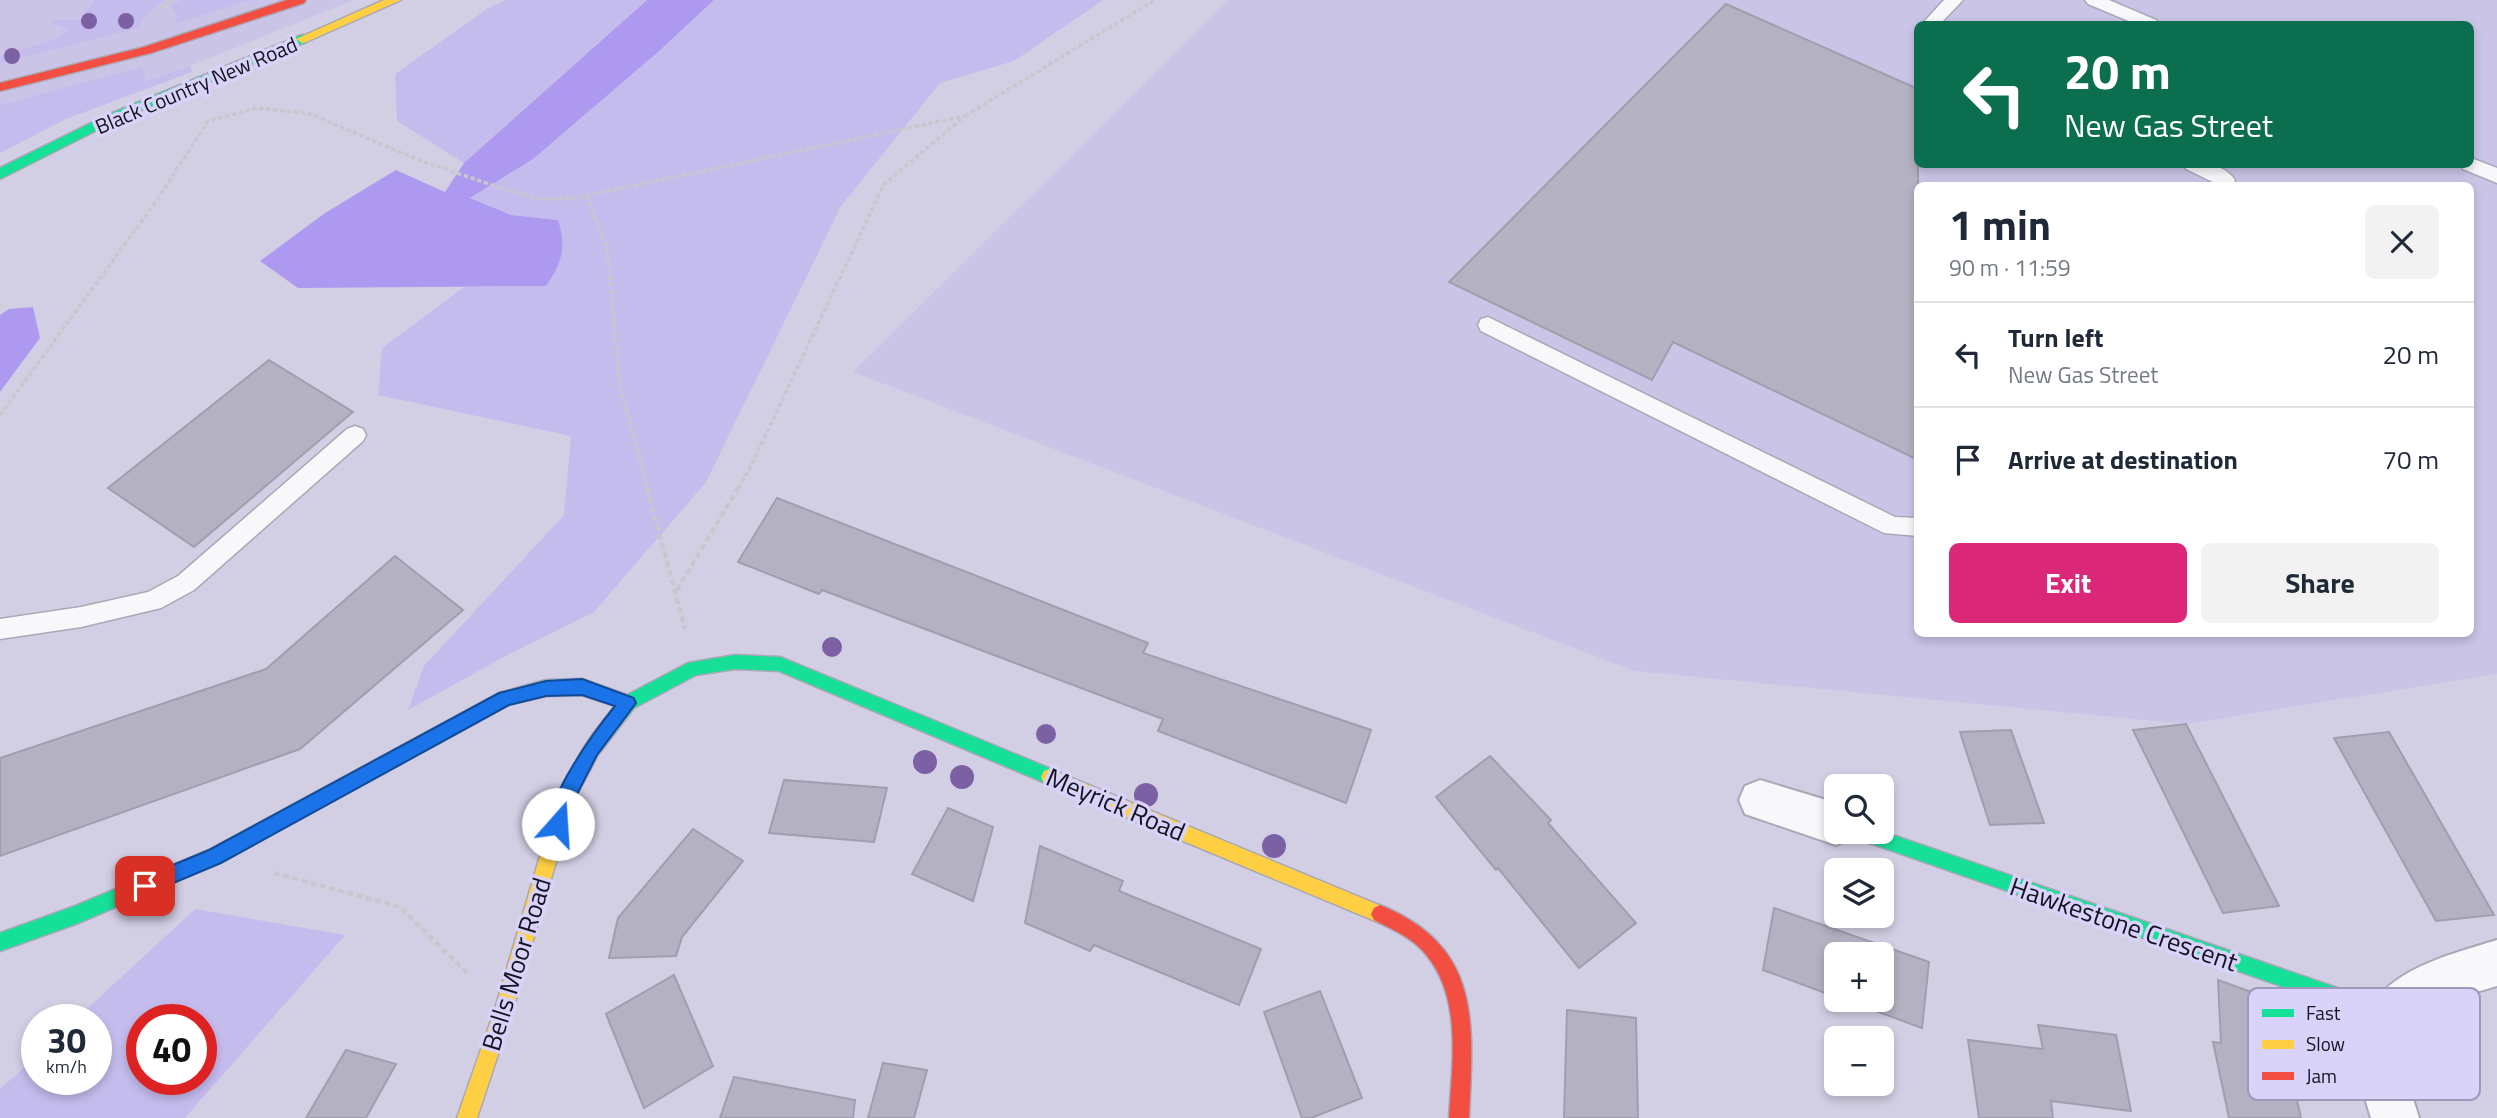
<!DOCTYPE html>
<html lang="en">
<head>
<meta charset="utf-8">
<style>
  :root { --surface:#fff; --page:#f2f2f3; --text:#1f2937; --muted:#747a83; --line:#e0e1e3; --accent:#db2777 }
  body { margin:0; font-family:"Titillium Web",sans-serif; background:var(--page); color:var(--text); height:100vh; display:flex; flex-direction:column; font-size:26px; white-space:nowrap }
  * { box-sizing:border-box; margin:0 }
  p { font-size:23px; color:var(--muted) }
  .icon { flex:none; width:38px; height:38px; fill:none; stroke:currentColor; stroke-width:2; stroke-linecap:round; stroke-linejoin:round }
  .map { position:relative; flex:1; overflow:hidden }
  .side { position:absolute; left:1914px; top:182px; width:560px; height:455px; display:flex; flex-direction:column; background:var(--surface); border-radius:10px; box-shadow:0 4px 10px #0003 }
  .side>* { flex:none }
  .guide { position:absolute; left:1914px; top:21px; width:560px; height:147px; border-radius:10px; box-shadow:0 4px 10px #0003; background:#0b6e4f; color:#fff; overflow:hidden }
  .buttons { position:absolute; left:1824px; top:774px; display:grid; gap:14px }
  .buttons a { display:grid; place-items:center; width:70px; height:70px; border-radius:10px; background:var(--surface); box-shadow:0 4px 10px #0003; font-size:35px }
  .speed { position:absolute; left:21px; top:1004px; display:flex; gap:14px; font-size:35px; font-weight:700; text-align:center }
  .speed>* { display:grid; place-content:center; width:91px; height:91px; border-radius:50%; background:var(--surface); box-shadow:0 4px 10px #0003; line-height:1 }
  .speed small { font-size:18px; font-weight:400 }
  .speed .limit { border:10px solid #d22; background:#fff; color:#111 }
  .pin { position:absolute; display:grid; place-items:center; width:60px; height:60px; color:#fff; margin:-30px; border-radius:14px; box-shadow:0 4px 10px #0006 }
  .me { position:absolute; width:77px; margin:-38px; rotate:19deg; stroke-linejoin:round; filter:drop-shadow(0 0 5px #0008) }
  .turn { display:flex; align-items:center; gap:24px; height:147px; padding:0 35px; font-size:32px }
  .turn .icon { width:91px; height:91px; stroke-width:2.5 }
  .turn b { display:block; font-size:49px; line-height:60px }
  .round { display:grid; place-items:center; flex:none; width:74px; height:74px; border-radius:10px; background:var(--page) }
  .headline { display:flex; align-items:center; justify-content:space-between; height:119px; padding:0 35px }
  h1 { font-size:42px; font-weight:700; line-height:52px }
  .primary-button { display:flex; gap:14px; margin-top:auto; padding:14px 35px }
  .primary-button a { flex:1; height:80px; border-radius:10px; background:var(--accent); color:#fff; font-size:28px; font-weight:700; line-height:80px; text-align:center }
  .primary-button a+a { background:var(--page); color:var(--text) }
  ul { padding:0; list-style:none }
  li { display:flex; align-items:center; gap:21px; height:105px; padding:0 35px; border-top:2px solid var(--line) }
  li div { flex:1 }
  li b { display:block; font-size:26px }
  li em { font-style:normal }
  .map>svg:first-child { display:block }
  .built { fill:#cac5e7; fill-rule:evenodd }
  .green { fill:#c4bced; fill-rule:evenodd }
  .water { fill:#ad9af0 }
  .building { fill:#b4b1c2; stroke:#a09eae; stroke-width:2 }
  .lines { fill:none; stroke-linecap:round; stroke-linejoin:round }
  .lane-casing { stroke:#aaa7b7; stroke-width:3 }
  .street-casing { stroke:#aaa7b7; stroke-width:4 }
  .fast-casing { stroke:#aaa7b7; stroke-width:3 }
  .slow-casing { stroke:#aaa7b7; stroke-width:3 }
  .jam-casing { stroke:#aaa7b7; stroke-width:3 }
  .path-far1 { stroke:#c8c7cd; stroke-width:3.5; stroke-dasharray:4.5 2.5; stroke-linecap:butt }
  .path { stroke:#c8c7cd; stroke-width:4.5; stroke-dasharray:6 3.5; stroke-linecap:butt }
  .lane { fill:#f8f8fb; fill-rule:evenodd }
  .street { fill:#f8f8fb; fill-rule:evenodd }
  .fast { fill:#16e098; fill-rule:evenodd }
  .slow { fill:#ffcf43; fill-rule:evenodd }
  .jam { fill:#f24e42; fill-rule:evenodd }
  .tree { fill:#7b60a4 }
  .route { fill:#1a73e8; stroke:#114b97; stroke-width:2 }
  .labels { text-anchor:middle; dominant-baseline:central; stroke-width:7; stroke-linejoin:round; paint-order:stroke }
  .far-street-label { font-size:21px; fill:#161321; stroke:#d9d3fa }
  .street-label { font-size:26px; fill:#161321; stroke:#d9d3fa }
  .key { fill:#d9d3fa; stroke:#9e99b9; stroke-width:2 }
  .key-label { font-size:19px; fill:#161321 }
</style>
</head>
<body>
<div class="map">
<svg width="2497" height="1118" viewBox="0 0 2497 1118">
  <rect width="100%" height="100%" fill="#d2cfe4"/>
  <path class="built" d="M0,0H354L190,66L0,131Z
    M1229,0H2497V674L2186,724L1634,671L853,372ZM1918,24H2471V164H1918ZM1918,186H2471V634H1918Z"/>
  <path class="green" d="M94,0H165L146,16L138,28L0,63V56L51,41L69,30L52,23L56,20H80Z
    M181,0H251L175,24L177,15L171,5Z
    M505,0H647L464,163L397,121L395,74L487,9Z
    M714,0H1103L1014,61L940,83L841,206L706,482L594,612L507,655L408,710L424,666L564,515L571,436L378,395L382,348L464,287L546,286C562,264 567,246 558,220L511,215L470,198L533,159L658,52Z
    M190,66L192,72L66,119L0,153V105L142,67L146,81Z
    M195,909L345,935L185,1118H0V1089L37,1056V1080H96V1020H75ZM142,1020H201V1080H142Z"/>
  <path class="water" d="M647,0H714L658,52L533,159L470,198L511,215L558,220C567,246 562,264 546,286L298,288L260,261L325,213L396,170L445,192L464,163Z
    M33,307L40,338L0,392V315L9,309Z"/>
  <path class="building" d="M1726,4L1918,89V460L1673,342L1652,380L1449,282Z
    M269,360L353,412L194,547L108,488Z
    M777,498L1148,643L1143,653L1371,730L1346,803L1158,731L1163,719L822,590L819,594L738,562Z
    M395,556L463,610L300,749L0,856V758L266,669Z
    M2186,724L2279,906L2223,913L2133,730Z
    M2011,730L2044,823L1990,825L1960,732Z
    M2389,732L2494,915L2436,921L2334,738Z
    M1490,756L1551,820L1548,823L1636,923L1579,968L1498,868L1496,870L1436,797Z
    M784,780L887,788L874,842L769,833Z
    M948,808L993,827L973,901L912,874Z
    M693,829L743,861L682,937L676,956L609,958L618,918Z
    M1040,846L1123,881L1119,891L1261,949L1239,1005L1094,945L1090,951L1025,923Z
    M1774,908L1929,962L1922,1028L1843,999H1881V954H1836V997L1763,970Z
    M674,975L713,1066L644,1108L606,1014Z
    M2218,980L2279,1002L2281,1028L2301,1118H2229L2213,1042L2221,1043Z
    M1320,991L1362,1098L1311,1118H1302L1264,1012Z
    M1567,1010L1636,1018L1638,1118H1564Z
    M2038,1025L2116,1035L2131,1111L2051,1101L2053,1118H1979L1968,1040L2043,1049Z
    M346,1050L396,1064L366,1118H306Z
    M883,1063L927,1070L914,1118H868Z
    M734,1077L855,1100L853,1118H720Z"/>
  <g class="lines">
    <defs>
      <path id="lane" d="M1944,0H1963L1940,24H1922Z
        M2085,0H2109L2156,20L2159,24H2136L2088,4Z
        M2471,158L2497,168V183L2463,169L2461,164H2471Z
        M2184,164C2202,164 2224,163 2235,180L2233,185H2219L2186,169Z
        M1488,317L1895,517L1918,518V536L1884,533L1481,331L1478,325L1481,319Z
        M355,426L363,429L366,435L363,441L194,590L161,608L81,627L0,639V619L81,607L148,592L178,576L347,429Z"/>
      <path id="street" d="M1760,780L1836,803V831H1854L1851,839L1836,845L1745,814L1739,800L1745,786Z
        M2497,940V986C2465,996 2406,1006 2403,1049C2402,1071 2413,1097 2419,1118H2371C2365,1097 2355,1071 2357,1049C2362,975 2439,958 2497,940Z"/>
      <path id="fast" d="M302,35L306,36V42L113,122L0,179V168L105,116Z
        M735,655L780,657L1056,771L1059,777L1056,783L1050,785L779,671L735,669L696,675L634,708L597,756L590,770L584,772L578,770L575,764C585,742 600,725 615,706L582,695L546,696L508,705L221,862L76,924L0,951V933L75,906L209,850L499,693L546,680L582,679L627,695L688,663Z
        M1849,831H1881L2390,1006L2397,1008L2399,1015L2397,1022L2390,1024L1858,839L1852,837Z"/>
      <path id="slow" d="M384,0H401L306,42L302,43L296,39Z
        M584,756L590,758L593,764L574,800L513,1009L477,1118H457L495,1009L557,798L578,758Z
        M1050,769L1386,908L1389,914L1386,920L1380,923L1044,783L1041,777L1044,771Z"/>
      <path id="jam" d="M287,0H306L304,3L151,53L0,91V83L144,47Z
        M1380,905C1483,947 1473,1023 1469,1118H1449C1452,1062 1464,992 1420,948C1407,935 1389,928 1374,920L1371,914L1374,908Z"/>
    </defs>
    <use href="#lane" class="lane-casing"/>
    <use href="#street" class="street-casing"/>
    <use href="#fast" class="fast-casing"/>
    <use href="#slow" class="slow-casing"/>
    <use href="#jam" class="jam-casing"/>
    <path class="path-far1" d="M159,8L173,0
      M965,116L1155,0
      M586,196L607,247L620,386L648,490
      M0,415L155,203L208,121L257,108L311,114L416,159L501,188L540,199L575,198L965,116L884,184L750,468L737,490"/>
    <path class="path" d="M647,488L685,629
      M677,590L738,488
      M274,873L400,907L468,974"/>
    <use href="#lane" class="lane"/>
    <use href="#street" class="street"/>
    <use href="#fast" class="fast"/>
    <use href="#slow" class="slow"/>
    <use href="#jam" class="jam"/>
  </g>
  <g class="tree">
    <circle cx="89" cy="21" r="8"/>
    <circle cx="126" cy="21" r="8"/>
    <circle cx="12" cy="56" r="8"/>
    <circle cx="832" cy="647" r="10"/>
    <circle cx="1046" cy="734" r="10"/>
    <circle cx="925" cy="762" r="12"/>
    <circle cx="962" cy="777" r="12"/>
    <circle cx="1146" cy="795" r="12"/>
    <circle cx="1274" cy="846" r="12"/>
  </g>
  <path class="route" d="M582,679L634,698L636,703L597,755L574,800L565,830L558,833L552,830C540,804 598,727 615,706L582,695L546,696L509,705L221,863L145,895L139,892L136,886L139,879L209,850L499,693L546,681Z"/>
  <g class="labels">
    <g class="far-street-label">
      <text transform="translate(196 85) rotate(-23)">Black Country New Road</text>
    </g>
    <g class="street-label">
      <text transform="translate(1116 804) rotate(23)">Meyrick Road</text>
      <text transform="translate(2124 924) rotate(19)">Hawkestone Crescent</text>
      <text transform="translate(516 964) rotate(-73)">Bells Moor Road</text>
    </g>
  </g>
  <rect x="2248" y="988" width="232" height="112" rx="10" class="key"/>
  <rect x="2262" y="1009" width="32" height="8" fill="#16e098"/>
  <rect x="2262" y="1040" width="32" height="9" fill="#ffcf43"/>
  <rect x="2262" y="1072" width="32" height="8" fill="#f24e42"/>
  <g class="key-label">
    <text x="2306" y="1020">Fast</text>
    <text x="2306" y="1051">Slow</text>
    <text x="2306" y="1083">Jam</text>
  </g>
</svg>
<div class="buttons">
<a><svg class="icon" aria-label="search" viewBox="0 0 24 24"><circle cx="10" cy="10" r="6"/><path d="M15 15l6 6"/></svg></a>
<a><svg class="icon" aria-label="layers" viewBox="0 0 24 24"><path d="M12 4l9 5-9 5-9-5zM3 14l9 5 9-5"/></svg></a>
<a>+</a>
<a>−</a>
</div>
<div class="speed"><div>30<small>km/h</small></div><div class="limit">40</div></div>
<div class="pin" style="left:145px;top:886px;background:#d93025"><svg class="icon" aria-label="arrive" viewBox="0 0 24 24"><path d="M6 21V4h12l-3 4 3 4H6"/></svg></div>
<svg class="me" style="left:558px;top:824px" viewBox="-20 -20 40 40"><circle r="19" fill="#fff"/><path d="M0-13L10 11 0 6-10 11z" fill="#1a73e8"/></svg>
<div class="guide">
<div class="turn"><svg class="icon" aria-label="left" viewBox="0 0 24 24"><path d="M17 20v-9H6M10 6l-5 5 5 5"/></svg><div><b>20 m</b>New Gas Street</div></div>
</div>
<section class="side">
<div class="headline"><div><h1>1 min</h1><p>90 m · 11:59</p></div><a class="round"><svg class="icon" aria-label="close" viewBox="0 0 24 24"><path d="M6 6l12 12M18 6L6 18"/></svg></a></div>
<ul>
<li><svg class="icon" aria-label="left" viewBox="0 0 24 24"><path d="M17 20v-9H6M10 6l-5 5 5 5"/></svg><div><b>Turn left</b><p>New Gas Street</p></div><em>20 m</em></li>
<li><svg class="icon" aria-label="arrive" viewBox="0 0 24 24"><path d="M6 21V4h12l-3 4 3 4H6"/></svg><div><b>Arrive at destination</b></div><em>70 m</em></li>
</ul>
<div class="primary-button"><a>Exit</a><a>Share</a></div>
</section>
</div>
</body>
</html>
